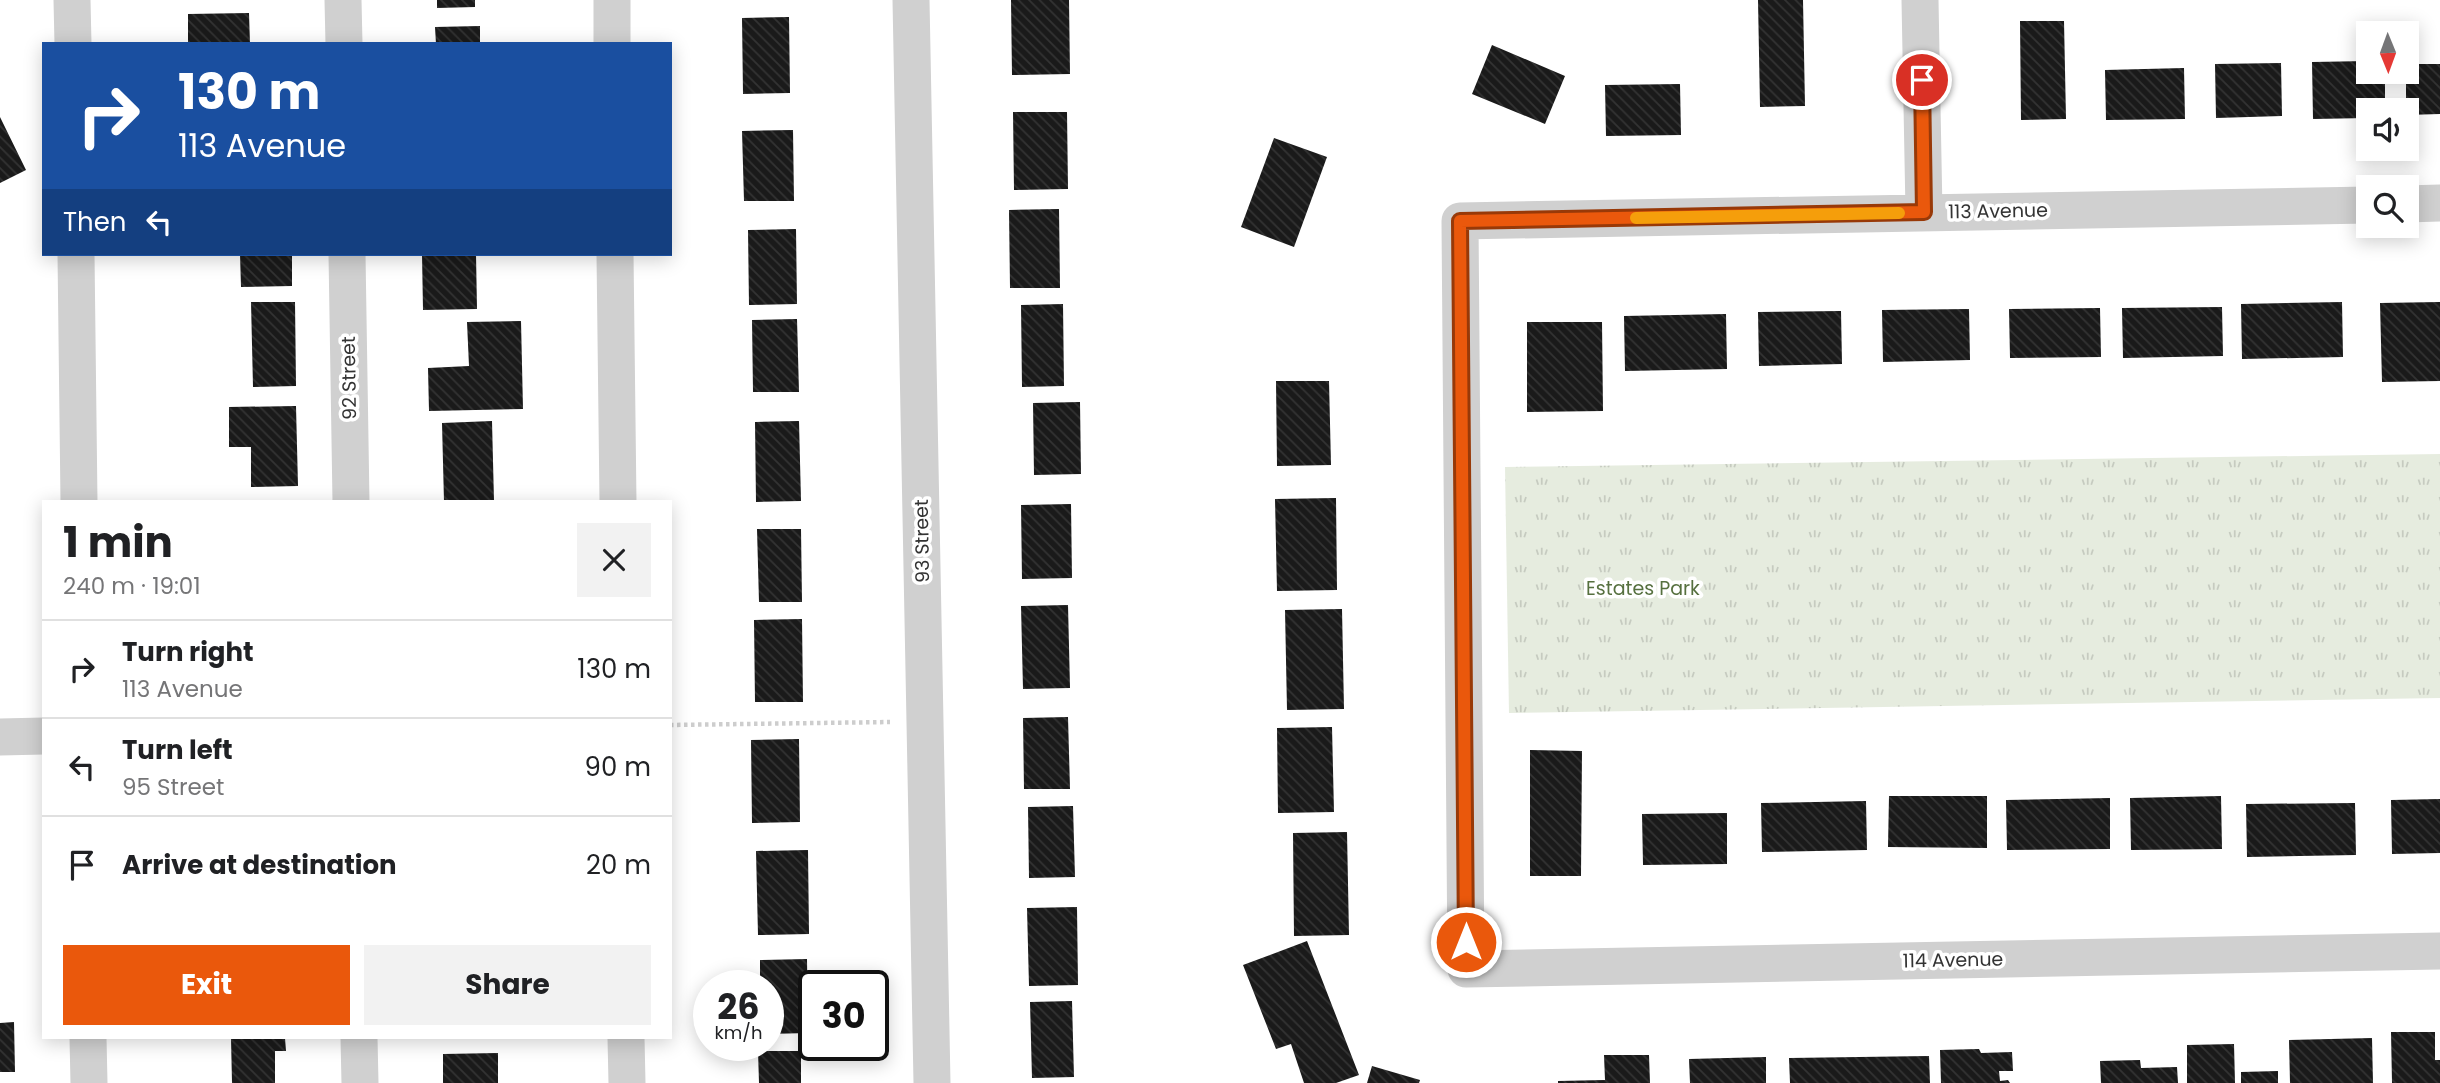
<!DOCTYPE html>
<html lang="en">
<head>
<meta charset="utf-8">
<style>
  :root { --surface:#fff; --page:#f2f2f2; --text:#202124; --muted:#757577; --line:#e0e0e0; --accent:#ea580c }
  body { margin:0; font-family:Poppins,sans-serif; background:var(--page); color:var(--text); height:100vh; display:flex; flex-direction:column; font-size:26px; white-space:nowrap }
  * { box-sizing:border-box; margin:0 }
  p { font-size:23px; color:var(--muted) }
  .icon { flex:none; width:38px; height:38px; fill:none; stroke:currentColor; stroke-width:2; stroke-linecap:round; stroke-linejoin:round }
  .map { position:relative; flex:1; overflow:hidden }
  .panel { position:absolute; left:42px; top:500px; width:630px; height:539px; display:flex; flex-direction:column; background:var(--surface); border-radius:0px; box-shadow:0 4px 18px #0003 }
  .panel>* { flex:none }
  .guide { position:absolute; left:42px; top:42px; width:630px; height:214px; border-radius:0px; box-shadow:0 4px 18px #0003; background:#1a4fa0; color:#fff; overflow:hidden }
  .needle { width:46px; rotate:179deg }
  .tools { position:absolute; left:2356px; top:21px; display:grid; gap:14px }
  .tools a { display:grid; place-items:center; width:63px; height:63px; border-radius:0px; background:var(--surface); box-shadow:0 4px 18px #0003; font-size:35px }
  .speed { position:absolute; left:693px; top:970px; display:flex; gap:14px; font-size:35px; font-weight:700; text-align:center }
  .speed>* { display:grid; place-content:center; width:91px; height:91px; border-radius:50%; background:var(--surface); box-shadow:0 4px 18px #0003; line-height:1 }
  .speed small { font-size:18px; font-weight:400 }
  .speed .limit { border:4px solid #111; border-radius:10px; background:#fff; color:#111 }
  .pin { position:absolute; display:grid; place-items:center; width:60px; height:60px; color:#fff; margin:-30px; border:4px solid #fff; border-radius:50%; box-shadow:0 2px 7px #0007 }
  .me { position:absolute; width:77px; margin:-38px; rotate:0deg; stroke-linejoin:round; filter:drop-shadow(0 0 5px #0008) }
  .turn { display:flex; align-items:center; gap:24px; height:147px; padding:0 21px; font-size:32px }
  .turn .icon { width:91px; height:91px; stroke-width:2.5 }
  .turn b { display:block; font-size:49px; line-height:60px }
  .then { display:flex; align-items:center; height:66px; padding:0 21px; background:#0003; gap:14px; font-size:26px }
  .round { display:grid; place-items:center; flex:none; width:74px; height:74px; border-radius:0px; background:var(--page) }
  .summary { display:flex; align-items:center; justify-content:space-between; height:119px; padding:0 21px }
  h1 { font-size:42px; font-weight:700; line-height:52px }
  .button { display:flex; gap:14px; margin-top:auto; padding:14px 21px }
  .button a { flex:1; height:80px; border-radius:0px; background:var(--accent); color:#fff; font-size:28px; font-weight:700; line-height:80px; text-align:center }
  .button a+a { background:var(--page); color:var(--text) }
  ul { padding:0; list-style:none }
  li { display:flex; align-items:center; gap:21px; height:98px; padding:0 21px; border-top:2px solid var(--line) }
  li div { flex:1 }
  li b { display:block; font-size:26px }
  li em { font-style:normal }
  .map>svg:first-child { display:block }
  .grass { fill:url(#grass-tufts) }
  .building { fill:url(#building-back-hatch) }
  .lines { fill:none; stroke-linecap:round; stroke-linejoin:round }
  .path { stroke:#cdcdcd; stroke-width:4.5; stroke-dasharray:3.5 3.5; stroke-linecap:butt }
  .minor { stroke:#d0d0d0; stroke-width:37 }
  .route-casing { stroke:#983908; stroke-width:18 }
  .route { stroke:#ea580c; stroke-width:12 }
  .slow { stroke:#f59e0b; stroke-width:12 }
  .labels { text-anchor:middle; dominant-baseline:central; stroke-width:7; stroke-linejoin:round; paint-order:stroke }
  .street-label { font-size:19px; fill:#333; stroke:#fff }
  .park-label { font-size:19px; fill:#56703f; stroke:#fff }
</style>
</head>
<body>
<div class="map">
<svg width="2440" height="1083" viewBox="0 0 2440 1083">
  <defs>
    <pattern id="grass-tufts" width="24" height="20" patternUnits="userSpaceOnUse" patternTransform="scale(1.75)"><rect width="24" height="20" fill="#e6ecdf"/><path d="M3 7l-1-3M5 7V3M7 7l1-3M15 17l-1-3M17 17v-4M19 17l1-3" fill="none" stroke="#c6cbc0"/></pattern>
    <pattern id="building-back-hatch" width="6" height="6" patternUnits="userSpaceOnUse" patternTransform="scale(1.75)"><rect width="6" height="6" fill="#1a1a1a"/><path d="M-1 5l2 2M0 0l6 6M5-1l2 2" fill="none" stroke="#333"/></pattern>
  </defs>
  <rect width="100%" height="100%" fill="#fff"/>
  <path class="grass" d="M2440,454V698L1509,713L1505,467Z"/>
  <path class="building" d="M437,0H475V7L437,8Z
    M1011,0H1069L1070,74L1012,75Z
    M1758,0H1803L1805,106L1760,107Z
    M249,13L250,44H188V14Z
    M789,17L790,93L743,94L742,18Z
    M2020,21H2064L2066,119L2021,120Z
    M480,26V44H436L435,27Z
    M1492,45L1565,76L1545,124L1472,94Z
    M2368,61V72H2385V110H2368V118L2313,119L2312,62Z
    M2281,63L2282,116L2216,118L2215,64Z
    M2406,64H2440V114L2406,115Z
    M2184,68L2185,119L2106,120L2105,70Z
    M1680,84L1681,135L1606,136L1605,85Z
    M1013,112H1067L1068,189L1014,190Z
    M0,117L26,170L0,183Z
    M793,130L794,201H744L742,131Z
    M1274,138L1327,157L1294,247L1241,227Z
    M1059,209L1060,288H1010L1009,210Z
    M796,229L797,304L749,305L748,230Z
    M240,254H292V286L241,287Z
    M422,254H476L477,309L423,310Z
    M251,302H295L296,386L253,387Z
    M2342,302L2343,357L2242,359L2241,304Z
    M2440,302V381L2382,382L2380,303Z
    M1063,304L1064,386L1022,387L1021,305Z
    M2222,307L2223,356L2123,358L2122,308Z
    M2100,308L2101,357L2010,358L2009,309Z
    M1969,309L1970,360L1883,362L1882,310Z
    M1841,311L1842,364L1759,366L1758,312Z
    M1726,314L1727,369L1625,371L1624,316Z
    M797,319L799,392H753L752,320Z
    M521,321L523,409L429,411L428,368L469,366L467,322Z
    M1527,322H1602L1603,411L1527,412Z
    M1276,381H1329L1331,465L1277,466Z
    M1080,402L1081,474L1034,475L1033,403Z
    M296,406L298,486L251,487V447H229V407Z
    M492,421L494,501L444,502L442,423Z
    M799,421L801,501L756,502L755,422Z
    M1336,498L1337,590L1277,591L1275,499Z
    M1071,504L1072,578L1022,579L1021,505Z
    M757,529H801L802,602H759Z
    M1068,605L1070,688L1023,689L1021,606Z
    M1342,609L1344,709L1287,710L1285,610Z
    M802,619L803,702H755L754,620Z
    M1068,717L1070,789H1024L1023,718Z
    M1332,727L1334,812L1278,813L1277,728Z
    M799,739L800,822L752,823L751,740Z
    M1530,750L1582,751L1581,876H1530Z
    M1889,796H1987V848L1888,847Z
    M2221,796L2222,849L2131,850L2130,798Z
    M2110,798V849L2007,850L2006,800Z
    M2440,799V853L2392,854L2391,800Z
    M1866,801L1867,850L1762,852L1761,803Z
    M2355,803L2356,855L2247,857L2246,804Z
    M1073,806L1075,877L1029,878L1028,807Z
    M1727,813V864L1643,865L1642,814Z
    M1347,832L1349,935L1294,936L1293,833Z
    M808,850L809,934L758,935L756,851Z
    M1077,907L1078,985L1029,986L1027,908Z
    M1307,941L1359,1075L1336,1083H1304L1291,1044L1276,1049L1243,965Z
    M807,959L808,1033L768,1034V985H760V960Z
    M1072,1001L1074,1077L1032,1078L1030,1002Z
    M14,1022L15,1072H0V1023Z
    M2391,1032H2435V1060H2440V1083H2392Z
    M231,1038H285L286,1051H275V1083H232Z
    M2372,1038L2373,1083H2290L2289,1040Z
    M2234,1044L2235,1083H2187V1045Z
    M1979,1049L1981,1053L2012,1052L2013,1071H1999L2000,1081L2008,1080L2010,1083H1941L1940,1050Z
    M758,1051H801V1083H759Z
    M498,1053V1083H443V1054Z
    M1604,1055H1649L1650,1083H1558V1081L1605,1080Z
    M1929,1056L1930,1083H1790L1789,1058Z
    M1766,1057V1083H1690L1689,1059Z
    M2140,1060L2141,1068L2177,1067L2178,1083H2101L2100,1061Z
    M1372,1066L1420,1080L1419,1083H1367Z
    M2278,1071V1083H2241V1072Z"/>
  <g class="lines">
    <path class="path" d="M670,725L890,722"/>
    <path class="minor" d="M72,0L73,44
      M343,0L344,44
      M612,0V44
      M911,0L932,1083
      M1920,0L1924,212
      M2406,204L2440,203
      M2368,205L1460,221L1466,969L2440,951
      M76,254L79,502
      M347,254L351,502
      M615,254L618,502
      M0,737L44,736
      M88,1038L89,1083
      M359,1038L360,1083
      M626,1038L627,1083"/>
  </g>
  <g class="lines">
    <defs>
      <path id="route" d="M1466,942L1460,221L1924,212L1922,80"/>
    </defs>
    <use href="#route" class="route-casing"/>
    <use href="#route" class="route"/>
    <path class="slow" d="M1636,218L1899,213"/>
  </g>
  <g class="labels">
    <g class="street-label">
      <text transform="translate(1998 211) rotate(-1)">113 Avenue</text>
      <text transform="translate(349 378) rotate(-91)">92 Street</text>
      <text transform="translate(922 541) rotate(-91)">93 Street</text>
      <text transform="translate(1953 960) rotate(-1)">114 Avenue</text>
    </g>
    <g class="park-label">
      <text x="1643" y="588">Estates Park</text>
    </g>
  </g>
</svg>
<div class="tools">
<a><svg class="needle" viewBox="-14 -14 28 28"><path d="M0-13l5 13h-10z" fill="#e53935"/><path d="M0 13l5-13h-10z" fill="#757577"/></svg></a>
<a><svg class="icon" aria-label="sound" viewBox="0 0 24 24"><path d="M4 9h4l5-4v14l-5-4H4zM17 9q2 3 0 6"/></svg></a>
<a><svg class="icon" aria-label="search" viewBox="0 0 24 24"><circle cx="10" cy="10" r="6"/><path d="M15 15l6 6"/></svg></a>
</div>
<div class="speed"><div>26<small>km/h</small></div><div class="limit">30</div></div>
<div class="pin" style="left:1922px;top:80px;background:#d93025"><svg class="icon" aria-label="arrive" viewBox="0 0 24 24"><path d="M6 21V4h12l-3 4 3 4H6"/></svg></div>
<svg class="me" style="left:1466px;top:942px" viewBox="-20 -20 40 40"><circle r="17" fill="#ea580c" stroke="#fff" stroke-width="3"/><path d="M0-11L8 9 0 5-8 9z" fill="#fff"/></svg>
<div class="guide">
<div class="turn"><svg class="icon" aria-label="right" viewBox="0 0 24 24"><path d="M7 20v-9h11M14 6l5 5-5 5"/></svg><div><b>130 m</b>113 Avenue</div></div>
<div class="then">Then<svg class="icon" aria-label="left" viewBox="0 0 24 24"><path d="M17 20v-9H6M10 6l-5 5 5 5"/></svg></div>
</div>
<section class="panel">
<div class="summary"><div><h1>1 min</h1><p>240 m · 19:01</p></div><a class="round"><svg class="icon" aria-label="close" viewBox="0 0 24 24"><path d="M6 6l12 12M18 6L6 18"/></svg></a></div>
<ul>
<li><svg class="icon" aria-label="right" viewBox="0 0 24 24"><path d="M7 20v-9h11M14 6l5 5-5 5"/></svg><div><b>Turn right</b><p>113 Avenue</p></div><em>130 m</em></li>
<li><svg class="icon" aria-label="left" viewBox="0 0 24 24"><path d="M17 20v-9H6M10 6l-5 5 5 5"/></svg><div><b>Turn left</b><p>95 Street</p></div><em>90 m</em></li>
<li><svg class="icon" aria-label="arrive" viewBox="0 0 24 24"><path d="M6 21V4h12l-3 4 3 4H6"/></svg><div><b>Arrive at destination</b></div><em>20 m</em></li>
</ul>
<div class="button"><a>Exit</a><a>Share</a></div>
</section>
</div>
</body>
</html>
